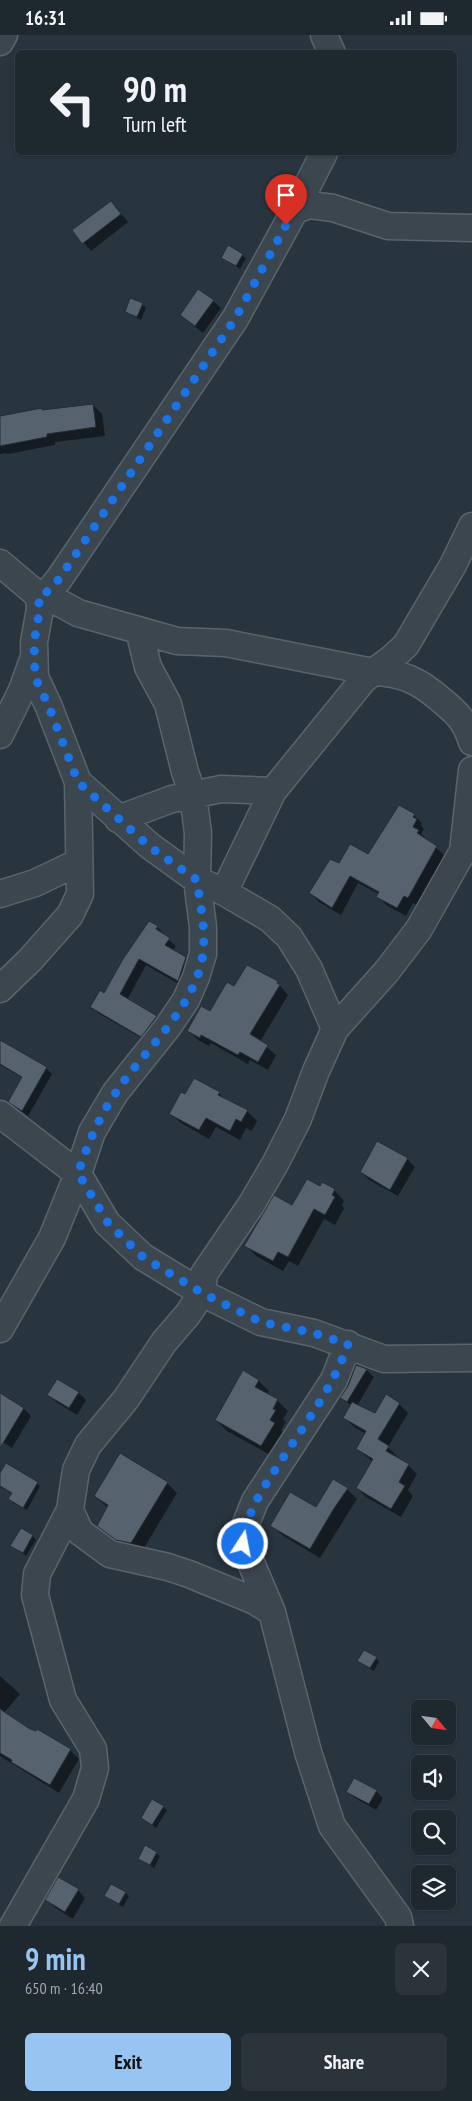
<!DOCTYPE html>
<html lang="en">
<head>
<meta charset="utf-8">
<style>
  :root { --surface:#1e282f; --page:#2b343b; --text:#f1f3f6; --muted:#a1a6aa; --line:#3c444b; --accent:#97c4f0 }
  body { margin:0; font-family:"PT Sans Narrow",sans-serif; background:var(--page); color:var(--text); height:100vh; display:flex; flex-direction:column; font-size:19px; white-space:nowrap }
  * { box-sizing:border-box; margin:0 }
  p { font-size:16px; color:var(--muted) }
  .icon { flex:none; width:28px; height:28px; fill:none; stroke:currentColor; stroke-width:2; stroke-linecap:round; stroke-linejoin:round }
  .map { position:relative; height:1891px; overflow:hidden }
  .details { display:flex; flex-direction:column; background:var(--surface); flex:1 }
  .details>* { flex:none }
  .banner { position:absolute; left:15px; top:15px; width:442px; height:105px; border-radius:8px; box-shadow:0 1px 4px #0004,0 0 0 1px var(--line); background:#1e282f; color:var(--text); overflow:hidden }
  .needle { width:32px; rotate:119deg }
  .tools { position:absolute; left:411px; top:1665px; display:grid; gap:10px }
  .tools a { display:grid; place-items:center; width:45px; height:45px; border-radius:8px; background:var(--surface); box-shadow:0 1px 4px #0004,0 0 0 1px var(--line); font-size:25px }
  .pin { position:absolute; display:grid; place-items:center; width:42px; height:42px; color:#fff; margin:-51px -21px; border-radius:50% 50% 50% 0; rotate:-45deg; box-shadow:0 0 5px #0007 }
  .pin .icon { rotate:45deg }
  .me { position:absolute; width:55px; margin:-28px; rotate:11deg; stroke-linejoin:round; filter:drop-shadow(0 0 4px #0008) }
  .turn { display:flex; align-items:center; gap:18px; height:105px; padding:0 25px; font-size:22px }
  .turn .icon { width:65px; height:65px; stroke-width:2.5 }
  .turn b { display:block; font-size:35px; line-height:42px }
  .round { display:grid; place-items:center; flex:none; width:52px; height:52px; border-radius:8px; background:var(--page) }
  .overview { display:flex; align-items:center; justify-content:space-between; height:85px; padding:0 25px }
  h1 { font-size:30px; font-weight:700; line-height:38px; color:var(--accent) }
  .cta { display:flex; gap:10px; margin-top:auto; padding:10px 25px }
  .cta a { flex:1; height:58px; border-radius:8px; background:var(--accent); color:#111; font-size:20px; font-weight:700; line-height:58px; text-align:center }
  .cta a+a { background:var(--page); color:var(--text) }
  .status { display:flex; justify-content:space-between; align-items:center; height:35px; padding:0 25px; background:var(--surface); direction:ltr }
  .status svg { height:14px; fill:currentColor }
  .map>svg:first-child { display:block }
  .shadow { fill:#0007 }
  .building { fill:#56636f; stroke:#232d36 }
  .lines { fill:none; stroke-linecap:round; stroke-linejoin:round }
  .minor-casing { stroke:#5a646d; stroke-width:29 }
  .minor { stroke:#3c464f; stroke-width:26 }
  .route { stroke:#1a73e8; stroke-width:9; stroke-dasharray:0 16.2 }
</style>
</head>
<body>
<div class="status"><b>16:31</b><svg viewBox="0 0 49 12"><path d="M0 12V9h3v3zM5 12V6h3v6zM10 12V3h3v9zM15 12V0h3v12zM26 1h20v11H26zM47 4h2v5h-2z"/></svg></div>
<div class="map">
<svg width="472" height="1891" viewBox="0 0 472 1891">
  <rect width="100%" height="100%" fill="#28353f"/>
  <path class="shadow" d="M111,167L128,187L91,216L74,196Z
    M229,212L246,223L240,234L223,223Z
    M213,266L221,273L203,298L181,280Z
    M142,269L146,273L141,285L126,276Z
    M93,370L102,379L105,401L55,407V410L8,419L6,418L0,419V382L41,374L43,376Z
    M414,780L422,788L421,790L424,794L421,799L444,820L417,870L413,868L406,881L386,870L378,861L379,859L358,848L341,880L319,867L310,858L340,830L369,821Z
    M157,892L164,899L163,900L176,911L173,915L192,930L184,952L146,930L127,965L156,982L163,988L148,1007L98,978L91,971L105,960Z
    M277,947L288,960L260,1007L276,1020L268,1035L250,1025L248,1029L211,1008L209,1011L198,1005L189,996L235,953Z
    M3,1008L46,1033L52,1039L28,1081L10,1067L23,1043L0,1030V1014Z
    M219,1058L226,1066L247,1076L257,1086L252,1096L246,1093L240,1105L216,1092L209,1104L181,1088L171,1079L185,1061Z
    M378,1108L407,1124L415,1132L398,1161L369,1145L361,1137Z
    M320,1153L334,1155L344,1166L342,1170L344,1173L335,1190L324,1184L298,1231L289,1226L283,1236L256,1221L246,1210Z
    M366,1335L374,1342L357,1371L375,1379L399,1369L408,1378L388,1412L397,1421L396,1423L408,1430L417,1439L408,1455L413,1461L401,1482L366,1462L357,1453L373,1427L357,1414L366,1399L354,1392L345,1383L351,1371L342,1362Z
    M57,1345L79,1358L86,1365L77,1380L56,1367L49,1360Z
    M259,1346L269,1356L267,1360L277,1365L288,1376L283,1384L286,1387L281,1395L285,1399L272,1421L227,1396L216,1385Z
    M0,1365L24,1374L31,1381L12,1413L0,1405Z
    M0,1440L37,1448L40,1451L27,1475L13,1468L10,1464L13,1459L0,1452Z
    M167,1448L177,1458L141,1518L128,1515L98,1490L108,1473L95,1461Z
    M347,1454L357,1464L320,1523L282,1500L272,1491L317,1474Z
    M32,1501L36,1505L26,1521L12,1511Z
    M376,1623L379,1626L374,1636L359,1626Z
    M0,1641L20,1659L4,1678L29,1695L70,1715L79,1724L59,1758L0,1721Z
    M376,1756L383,1763L376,1775L355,1763L348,1757Z
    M163,1772L167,1775L156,1793L143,1783Z
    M146,1812L160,1821L154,1833L140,1824Z
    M78,1855L85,1863L73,1884L54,1872L47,1865Z
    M125,1858L129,1861L123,1872L106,1861Z"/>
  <path class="building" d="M111,166L121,179L82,209L72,195Z
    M228,210L243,219L236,231L221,223Z
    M198,254L214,265L195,291L180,280Z
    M130,263L143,268L137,282L125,277Z
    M93,369L96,392L47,399V402L0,411V381L42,373V375Z
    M399,770L415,779L413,782L417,784L413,792L419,795L417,798L437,811L408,863L404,861L397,873L376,862L379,857L350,841L332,873L309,858L330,824L339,828L350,809L368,819Z
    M149,886L158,891L156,894L170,903L165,910L186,922L178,946L139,924L120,959L157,981L141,1002L90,972L100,955L104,958L123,924Z
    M247,930L278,946L277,948L280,950L250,999L268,1010L258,1027L240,1017L238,1020L201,1000L200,1003L187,996L201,971L210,976L227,947L234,951Z
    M0,1005L47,1032L22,1076L8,1067L22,1042L0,1029Z
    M194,1043L220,1057L218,1060L248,1075L241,1087L236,1084L230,1096L206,1083L199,1095L169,1079L181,1057L185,1059Z
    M377,1106L408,1123L390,1155L360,1137Z
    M307,1144L320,1151L322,1147L335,1154L332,1160L335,1162L325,1180L314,1174L288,1222L278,1217L273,1226L244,1211L274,1160L292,1170Z
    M356,1330L367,1334L347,1367L340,1363L348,1351Z
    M243,1335L259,1345L255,1352L278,1364L273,1374L276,1375L270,1385L275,1388L261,1411L215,1385Z
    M57,1344L79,1357L69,1373L47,1360Z
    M0,1358L24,1373L0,1413Z
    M386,1359L400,1368L378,1404L389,1411L386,1416L409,1429L399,1447L405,1451L391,1474L356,1453L373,1424L356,1414L366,1396L343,1383L352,1367L375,1378Z
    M120,1418L168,1447L131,1508L116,1505L97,1491L108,1470L94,1461Z
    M6,1428L38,1447L23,1473L8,1464L12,1458L0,1451V1438Z
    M333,1444L348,1453L333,1475L310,1514L270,1491L290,1457L316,1472Z
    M21,1493L33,1500L23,1518L10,1511Z
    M364,1615L377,1622L370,1633L357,1626Z
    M0,1674L30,1694L36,1696L37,1694L71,1714L50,1750L11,1727L12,1725L0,1718Z
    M354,1743L377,1755L369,1769L346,1757Z
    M152,1764L164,1771L152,1790L141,1783Z
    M145,1810L157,1817L150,1830L138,1824Z
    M58,1842L79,1854L65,1877L45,1865Z
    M111,1849L126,1857L119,1869L104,1861Z"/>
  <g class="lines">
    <defs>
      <path id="minor" d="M324,0L332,18
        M0,7L4,0
        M295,175L324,118
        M0,528L39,561L40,574L34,607L35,642L49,672L78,747L80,859L70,880L30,925L0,954
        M39,561L50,555L59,544L235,284L295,175L310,170L333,173L388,191L472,193
        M39,561L58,567L78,578L177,606L226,608L373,637C402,638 418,645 440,664C457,678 465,685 472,707
        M139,595L148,632L168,669L185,737L193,760L198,798L197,845L203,892V919L196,942L186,965L167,993L115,1058L92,1097L78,1139L107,1188L143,1222L202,1258L261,1287L314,1298L384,1324L472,1323
        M0,700L22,655L34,622
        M78,747L150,811L197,845L224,857L270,884L289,902L309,934L335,994L316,1036L298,1084L275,1129L251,1170L204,1239L202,1258L188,1279L164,1307L126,1364L88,1410L76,1435L70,1475L80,1497L110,1519L168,1532L189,1539L255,1566L272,1577L308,1717L332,1791L398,1882L400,1891
        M118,784L172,764L221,754L273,756
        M224,857L273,756L364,644L391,624L406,610L453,530L472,491
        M0,859L35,848L79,827
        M335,994L387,936L419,894L463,816L472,735
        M0,1079L78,1139L52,1203L0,1294
        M272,1577L243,1509L245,1491L255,1466L334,1345L348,1309
        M13,1891L86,1764L95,1733L93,1714L63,1665L35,1560L37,1539L70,1475"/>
    </defs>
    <use href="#minor" class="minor-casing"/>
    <use href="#minor" class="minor"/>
  </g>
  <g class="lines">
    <path class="route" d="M243,1509C246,1478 262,1455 279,1429C304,1390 333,1353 348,1309L314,1298L261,1287L202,1258L143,1222L108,1188L78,1138C88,1109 99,1081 117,1056C145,1014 197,971 203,918C206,894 200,869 197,845L150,812L78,747L49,672L35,642L34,607L40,574L38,562L50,555L59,544L235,284L286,190"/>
  </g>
</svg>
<div class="tools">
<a><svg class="needle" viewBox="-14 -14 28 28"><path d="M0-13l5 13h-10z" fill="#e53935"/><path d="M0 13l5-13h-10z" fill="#a1a6aa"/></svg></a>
<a><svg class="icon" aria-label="sound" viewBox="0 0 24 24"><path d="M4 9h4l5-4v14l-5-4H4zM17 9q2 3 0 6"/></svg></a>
<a><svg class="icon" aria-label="search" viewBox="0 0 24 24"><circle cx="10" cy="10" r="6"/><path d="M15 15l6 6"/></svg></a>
<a><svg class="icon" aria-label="layers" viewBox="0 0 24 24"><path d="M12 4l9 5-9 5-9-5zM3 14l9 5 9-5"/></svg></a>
</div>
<div class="pin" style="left:286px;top:190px;background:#d93025"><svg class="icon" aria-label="arrive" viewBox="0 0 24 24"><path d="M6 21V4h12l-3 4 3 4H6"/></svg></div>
<svg class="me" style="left:243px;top:1509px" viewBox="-20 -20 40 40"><circle r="17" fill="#1a73e8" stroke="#fff" stroke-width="3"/><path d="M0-11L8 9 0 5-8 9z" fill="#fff"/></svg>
<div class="banner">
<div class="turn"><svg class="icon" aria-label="left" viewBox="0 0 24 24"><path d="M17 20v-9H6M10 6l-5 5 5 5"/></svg><div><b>90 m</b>Turn left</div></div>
</div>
</div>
<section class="details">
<div class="overview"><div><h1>9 min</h1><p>650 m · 16:40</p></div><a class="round"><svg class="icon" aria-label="close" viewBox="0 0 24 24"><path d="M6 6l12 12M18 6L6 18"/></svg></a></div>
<div class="cta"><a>Exit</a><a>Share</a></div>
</section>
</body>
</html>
